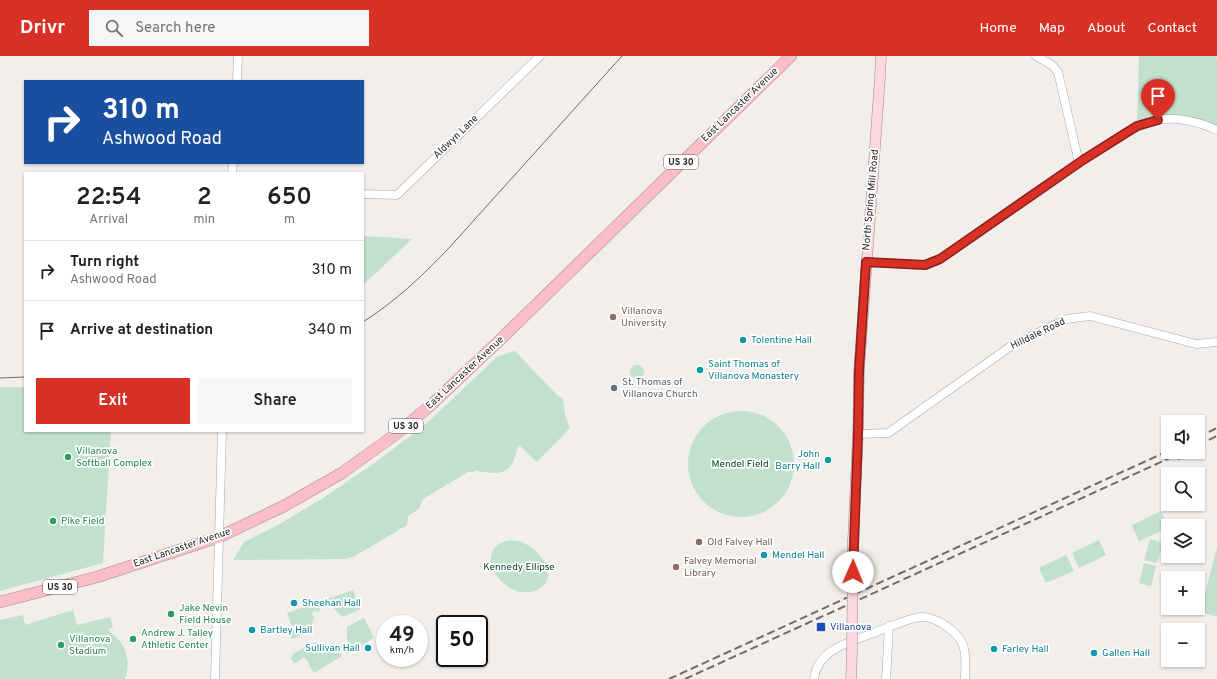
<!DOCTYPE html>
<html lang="en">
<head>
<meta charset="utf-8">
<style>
  :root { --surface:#fff; --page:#f6f6f6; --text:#222; --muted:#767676; --line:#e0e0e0; --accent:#d93025 }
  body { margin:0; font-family:Overpass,sans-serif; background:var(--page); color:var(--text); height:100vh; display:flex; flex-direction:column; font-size:15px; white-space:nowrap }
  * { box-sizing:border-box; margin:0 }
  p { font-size:13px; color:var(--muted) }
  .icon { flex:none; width:22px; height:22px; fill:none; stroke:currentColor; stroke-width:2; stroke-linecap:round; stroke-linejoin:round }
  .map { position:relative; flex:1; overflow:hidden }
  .panel { position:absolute; left:24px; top:116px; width:340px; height:260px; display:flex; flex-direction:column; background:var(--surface); border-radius:0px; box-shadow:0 1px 3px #0004 }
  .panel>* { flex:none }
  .banner { position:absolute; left:24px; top:24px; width:340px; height:84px; border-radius:0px; box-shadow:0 1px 3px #0004; background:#1a4fa0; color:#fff; overflow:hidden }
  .fabs { position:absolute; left:1161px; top:359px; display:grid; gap:8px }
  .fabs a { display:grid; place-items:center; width:44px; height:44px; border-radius:0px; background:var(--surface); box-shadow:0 1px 3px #0004; font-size:20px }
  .speed { position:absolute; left:376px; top:559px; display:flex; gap:8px; font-size:20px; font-weight:700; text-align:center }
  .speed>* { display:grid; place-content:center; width:52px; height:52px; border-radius:50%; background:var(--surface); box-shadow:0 1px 3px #0004; line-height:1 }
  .speed small { font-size:10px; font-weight:400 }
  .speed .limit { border:2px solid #111; border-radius:6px; background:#fff; color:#111 }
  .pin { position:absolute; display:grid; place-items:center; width:34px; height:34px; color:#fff; margin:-41px -17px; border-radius:50% 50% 50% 0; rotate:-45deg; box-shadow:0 0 4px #0007 }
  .pin .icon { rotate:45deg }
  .me { position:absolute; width:44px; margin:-22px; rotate:1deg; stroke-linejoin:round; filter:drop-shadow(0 0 3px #0008) }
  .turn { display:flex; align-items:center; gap:14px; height:84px; padding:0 12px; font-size:18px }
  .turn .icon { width:52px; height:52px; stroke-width:2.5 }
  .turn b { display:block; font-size:28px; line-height:34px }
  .eta { display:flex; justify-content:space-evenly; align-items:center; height:68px; text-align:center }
  .eta b { font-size:24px; font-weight:600; line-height:28px }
  .primary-button { display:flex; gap:8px; margin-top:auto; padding:8px 12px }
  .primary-button a { flex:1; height:46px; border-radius:0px; background:var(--accent); color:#fff; font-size:16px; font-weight:600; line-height:46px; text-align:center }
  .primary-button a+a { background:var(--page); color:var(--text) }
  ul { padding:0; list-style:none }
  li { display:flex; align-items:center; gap:12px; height:60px; padding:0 12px; border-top:1px solid var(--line) }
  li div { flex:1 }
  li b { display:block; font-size:15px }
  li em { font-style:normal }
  header { display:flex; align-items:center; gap:24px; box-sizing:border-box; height:56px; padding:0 20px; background:var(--accent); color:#fff }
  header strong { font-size:19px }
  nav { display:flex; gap:22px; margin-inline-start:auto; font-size:14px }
  .search { width:280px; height:36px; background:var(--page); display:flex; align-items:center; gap:10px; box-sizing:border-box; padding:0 14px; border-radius:0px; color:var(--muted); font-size:15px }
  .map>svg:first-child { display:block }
  .green { fill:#c1e0cd }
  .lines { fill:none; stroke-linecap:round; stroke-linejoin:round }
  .minor-casing { stroke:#aaa7a5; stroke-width:9 }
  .major-casing { stroke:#ad868b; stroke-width:11 }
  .highway-casing { stroke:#ad868b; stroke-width:12 }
  .minor { stroke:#fff; stroke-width:8 }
  .major { stroke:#fbd8dd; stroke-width:10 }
  .highway { stroke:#f9bec6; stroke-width:11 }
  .tram { stroke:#6f6d6b; stroke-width:1 }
  .rail { stroke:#6f6d6b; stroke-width:2; stroke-dasharray:8 4; stroke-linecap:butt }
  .major-bridge-casing { stroke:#ad868b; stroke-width:11; stroke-linecap:butt }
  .major-bridge { stroke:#fbd8dd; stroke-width:10 }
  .route-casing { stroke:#8d1f18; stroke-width:10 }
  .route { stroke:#d93025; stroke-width:7 }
  .education-dot { fill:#8d6e63; stroke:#fff; stroke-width:1.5 }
  .culture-dot { fill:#0f9aa8; stroke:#fff; stroke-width:1.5 }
  .worship-dot { fill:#6b7280; stroke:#fff; stroke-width:1.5 }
  .leisure-dot { fill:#2e9e5b; stroke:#fff; stroke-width:1.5 }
  .transit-dot { fill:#1a4fb4; stroke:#fff; stroke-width:1.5 }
  .labels { text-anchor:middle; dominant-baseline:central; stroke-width:3.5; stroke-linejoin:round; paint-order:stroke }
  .shield { fill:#fff; stroke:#626261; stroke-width:1 }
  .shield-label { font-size:9px; font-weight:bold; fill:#1f1e1d }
  .street-label { font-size:10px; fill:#1f1e1d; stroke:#fff }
  .education-label { font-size:10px; fill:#785e54; stroke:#fff; text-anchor:start }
  .culture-label { font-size:10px; fill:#0d838f; stroke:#fff; text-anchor:start }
  .worship-label { font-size:10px; fill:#5b616d; stroke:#fff; text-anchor:start }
  .leisure-label { font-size:10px; fill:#27864d; stroke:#fff; text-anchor:start }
  .park-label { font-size:10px; fill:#05452a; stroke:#fff }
  .transit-label { font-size:10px; fill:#164399; stroke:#fff; text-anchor:start }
</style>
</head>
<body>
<header>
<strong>Drivr</strong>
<div class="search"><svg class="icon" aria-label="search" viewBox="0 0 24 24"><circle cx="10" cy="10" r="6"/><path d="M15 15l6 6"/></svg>Search here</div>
<nav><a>Home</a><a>Map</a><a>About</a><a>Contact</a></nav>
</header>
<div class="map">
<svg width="1217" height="623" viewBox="0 0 1217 623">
  <rect width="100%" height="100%" fill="#f1eeeb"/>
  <path class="green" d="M1139,0H1217L1215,1L1217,2V74L1175,63L1137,70Z
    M363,180L412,183L363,229Z
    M515,295L558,340L563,343L565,359L570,372L537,406L519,389C516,396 514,408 508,413C499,420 484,416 474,414V416H468L423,443L419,453L408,460L407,469L353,501L345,503L233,504L244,486L278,469L323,442L376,406L427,367L498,300Z
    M630 316a7 7 0 1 1 14 0a7 7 0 1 1-14 0Z
    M0,331H25V375H111L103,507L0,535Z
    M688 408a53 53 0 1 1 106 0a53 53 0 1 1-106 0Z
    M1161,455L1168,472L1139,485L1132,469Z
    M1150,483L1163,487L1157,507L1144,504Z
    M1099,484L1106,499L1079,512L1072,497Z
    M506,485C537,480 566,525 534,535C505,545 470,497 506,485Z
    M1217,492V561L1205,557L1201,552Z
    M1066,499L1074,515L1046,527L1039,512Z
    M1144,507L1156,510L1151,530L1139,527Z
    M353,534L358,550H360L361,553L343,561L334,553V551L329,549L328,553L323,550L322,545Z
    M318,546L320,553L319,556H318L315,554L311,558L314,560L312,568V574L292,583L289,574L293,573L287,557Z
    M73,554L77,569L110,561L113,572L108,573L109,575C125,586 132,604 125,623H0V564L23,559L25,569Z
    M364,562L374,582L346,598L341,591L344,588L347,590L349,585L347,584V571Z
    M316,586L330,594V596L335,597V593H338L342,600L314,617L305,601L295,607H294L291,602L294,597Z"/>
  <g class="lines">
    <defs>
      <path id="minor" d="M1036,0L1052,9L1058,16L1079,107
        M237,25L238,0
        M232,117L233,107
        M363,138L397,139L540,0
        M866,206L925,209L940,203C993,167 1044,128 1099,94C1117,83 1136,68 1158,64C1178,60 1199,66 1217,74
        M858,378L888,377L1014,288L1067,263L1090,260L1196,288L1217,286
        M215,623L222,375
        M814,623C818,592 851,586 876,576C886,572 912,561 922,561C937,561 958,576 963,589C967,600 965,612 965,623
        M886,623L889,570"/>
      <path id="major" d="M853,484L858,378L859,315L880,21L881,0
        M851,623L852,595"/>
      <path id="highway" d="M0,546L97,521L219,481L284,450L342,417L396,378L431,349L504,280L791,0"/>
    </defs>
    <use href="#minor" class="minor-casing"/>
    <use href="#major" class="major-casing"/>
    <use href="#highway" class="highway-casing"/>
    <use href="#minor" class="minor"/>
    <use href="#major" class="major"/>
    <use href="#highway" class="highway"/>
    <path class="tram" d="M363,266C397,244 420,222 448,193L622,0
      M0,322L25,321"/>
    <path class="rail" d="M1198,381L1217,372
      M1198,389L1217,380
      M1178,403L1194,396
      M669,623L1168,395
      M685,623L1183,396"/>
    <defs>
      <path id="major-bridge" d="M852,595L853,484"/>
    </defs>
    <use href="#major-bridge" class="major-bridge-casing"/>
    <use href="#major-bridge" class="major-bridge"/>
  </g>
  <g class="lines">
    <defs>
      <path id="route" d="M853,516L858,378L859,315L866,206L925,209L940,203L1083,104L1137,70L1158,64"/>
    </defs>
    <use href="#route" class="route-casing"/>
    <use href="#route" class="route"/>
  </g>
  <g class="education-dot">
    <circle cx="613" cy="261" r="4"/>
    <circle cx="699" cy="486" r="4"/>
    <circle cx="676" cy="511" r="4"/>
  </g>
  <g class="culture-dot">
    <circle cx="743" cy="284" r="4"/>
    <circle cx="700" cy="314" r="4"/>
    <circle cx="828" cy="404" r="4"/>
    <circle cx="764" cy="499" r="4"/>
    <circle cx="294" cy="547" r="4"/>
    <circle cx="252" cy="574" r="4"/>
    <circle cx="368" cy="592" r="4"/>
    <circle cx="994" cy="593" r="4"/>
    <circle cx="1094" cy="597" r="4"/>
  </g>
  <circle class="worship-dot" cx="614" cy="332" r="4"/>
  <g class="leisure-dot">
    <circle cx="68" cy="401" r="4"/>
    <circle cx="53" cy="465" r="4"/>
    <circle cx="171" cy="558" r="4"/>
    <circle cx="133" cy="583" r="4"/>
    <circle cx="61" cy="589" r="4"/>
  </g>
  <rect class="transit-dot" x="816" y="566" width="10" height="10" rx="2"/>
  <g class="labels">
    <g class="shield">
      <rect x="664" y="99" width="34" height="14" rx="3"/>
      <rect x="389" y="363" width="34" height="14" rx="3"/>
      <rect x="43" y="524" width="34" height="14" rx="3"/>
    </g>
    <g class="shield-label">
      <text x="681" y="106">US 30</text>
      <text x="406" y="370">US 30</text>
      <text x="60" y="531">US 30</text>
    </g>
    <g class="street-label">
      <text transform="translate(740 49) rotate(-44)">East Lancaster Avenue</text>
      <text transform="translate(456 81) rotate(-44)">Aldwyn Lane</text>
      <text transform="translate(871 144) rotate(-85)">North Spring Mill Road</text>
      <text transform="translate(1038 278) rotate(-26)">Hilldale Road</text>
      <text transform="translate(465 317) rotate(-43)">East Lancaster Avenue</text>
      <text transform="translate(182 492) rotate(-19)">East Lancaster Avenue</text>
    </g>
    <g class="education-label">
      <text x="621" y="255">Villanova<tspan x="621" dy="12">University</tspan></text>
      <text x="707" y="486">Old Falvey Hall</text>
      <text x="684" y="505">Falvey Memorial<tspan x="684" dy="12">Library</tspan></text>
    </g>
    <g class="culture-label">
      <text x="751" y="284">Tolentine Hall</text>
      <text x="708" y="308">Saint Thomas of<tspan x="708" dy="12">Villanova Monastery</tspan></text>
      <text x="820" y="398" text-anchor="end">John<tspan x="820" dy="12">Barry Hall</tspan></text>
      <text x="772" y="499">Mendel Hall</text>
      <text x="302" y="547">Sheehan Hall</text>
      <text x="260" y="574">Bartley Hall</text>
      <text x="360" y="592" text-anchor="end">Sullivan Hall</text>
      <text x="1002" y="593">Farley Hall</text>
      <text x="1102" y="597">Gallen Hall</text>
    </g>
    <g class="worship-label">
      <text x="622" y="326">St. Thomas of<tspan x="622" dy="12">Villanova Church</tspan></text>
    </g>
    <g class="leisure-label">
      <text x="76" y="395">Villanova<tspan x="76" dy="12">Softball Complex</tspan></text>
      <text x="61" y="465">Pike Field</text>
      <text x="179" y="552">Jake Nevin<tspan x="179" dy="12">Field House</tspan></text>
      <text x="141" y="577">Andrew J. Talley<tspan x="141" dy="12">Athletic Center</tspan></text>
      <text x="69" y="583">Villanova<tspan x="69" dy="12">Stadium</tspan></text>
    </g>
    <g class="park-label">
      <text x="740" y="408">Mendel Field</text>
      <text x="519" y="511">Kennedy Ellipse</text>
    </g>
    <g class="transit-label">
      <text x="830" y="571">Villanova</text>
    </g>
  </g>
</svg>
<div class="fabs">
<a><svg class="icon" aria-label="sound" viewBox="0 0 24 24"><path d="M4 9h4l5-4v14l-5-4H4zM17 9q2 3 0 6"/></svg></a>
<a><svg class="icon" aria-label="search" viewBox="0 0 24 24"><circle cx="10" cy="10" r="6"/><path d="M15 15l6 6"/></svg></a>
<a><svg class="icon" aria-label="layers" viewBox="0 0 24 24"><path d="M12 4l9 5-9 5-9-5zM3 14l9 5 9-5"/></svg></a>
<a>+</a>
<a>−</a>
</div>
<div class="speed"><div>49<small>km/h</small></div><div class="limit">50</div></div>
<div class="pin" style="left:1158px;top:64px;background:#d93025"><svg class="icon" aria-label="arrive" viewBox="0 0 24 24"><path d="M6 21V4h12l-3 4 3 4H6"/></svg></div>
<svg class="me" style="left:853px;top:516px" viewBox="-20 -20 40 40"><circle r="19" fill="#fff"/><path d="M0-13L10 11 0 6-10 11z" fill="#d93025"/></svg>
<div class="banner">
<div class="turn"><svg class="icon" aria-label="right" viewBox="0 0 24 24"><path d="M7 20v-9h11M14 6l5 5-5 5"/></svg><div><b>310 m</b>Ashwood Road</div></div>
</div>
<section class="panel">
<div class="eta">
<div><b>22:54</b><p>Arrival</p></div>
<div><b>2</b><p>min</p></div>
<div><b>650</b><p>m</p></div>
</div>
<ul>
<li><svg class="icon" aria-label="right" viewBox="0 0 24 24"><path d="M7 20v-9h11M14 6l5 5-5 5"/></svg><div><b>Turn right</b><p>Ashwood Road</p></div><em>310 m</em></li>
<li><svg class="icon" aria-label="arrive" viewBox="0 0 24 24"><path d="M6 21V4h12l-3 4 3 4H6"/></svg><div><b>Arrive at destination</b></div><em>340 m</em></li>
</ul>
<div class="primary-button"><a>Exit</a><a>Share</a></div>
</section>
</div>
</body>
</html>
